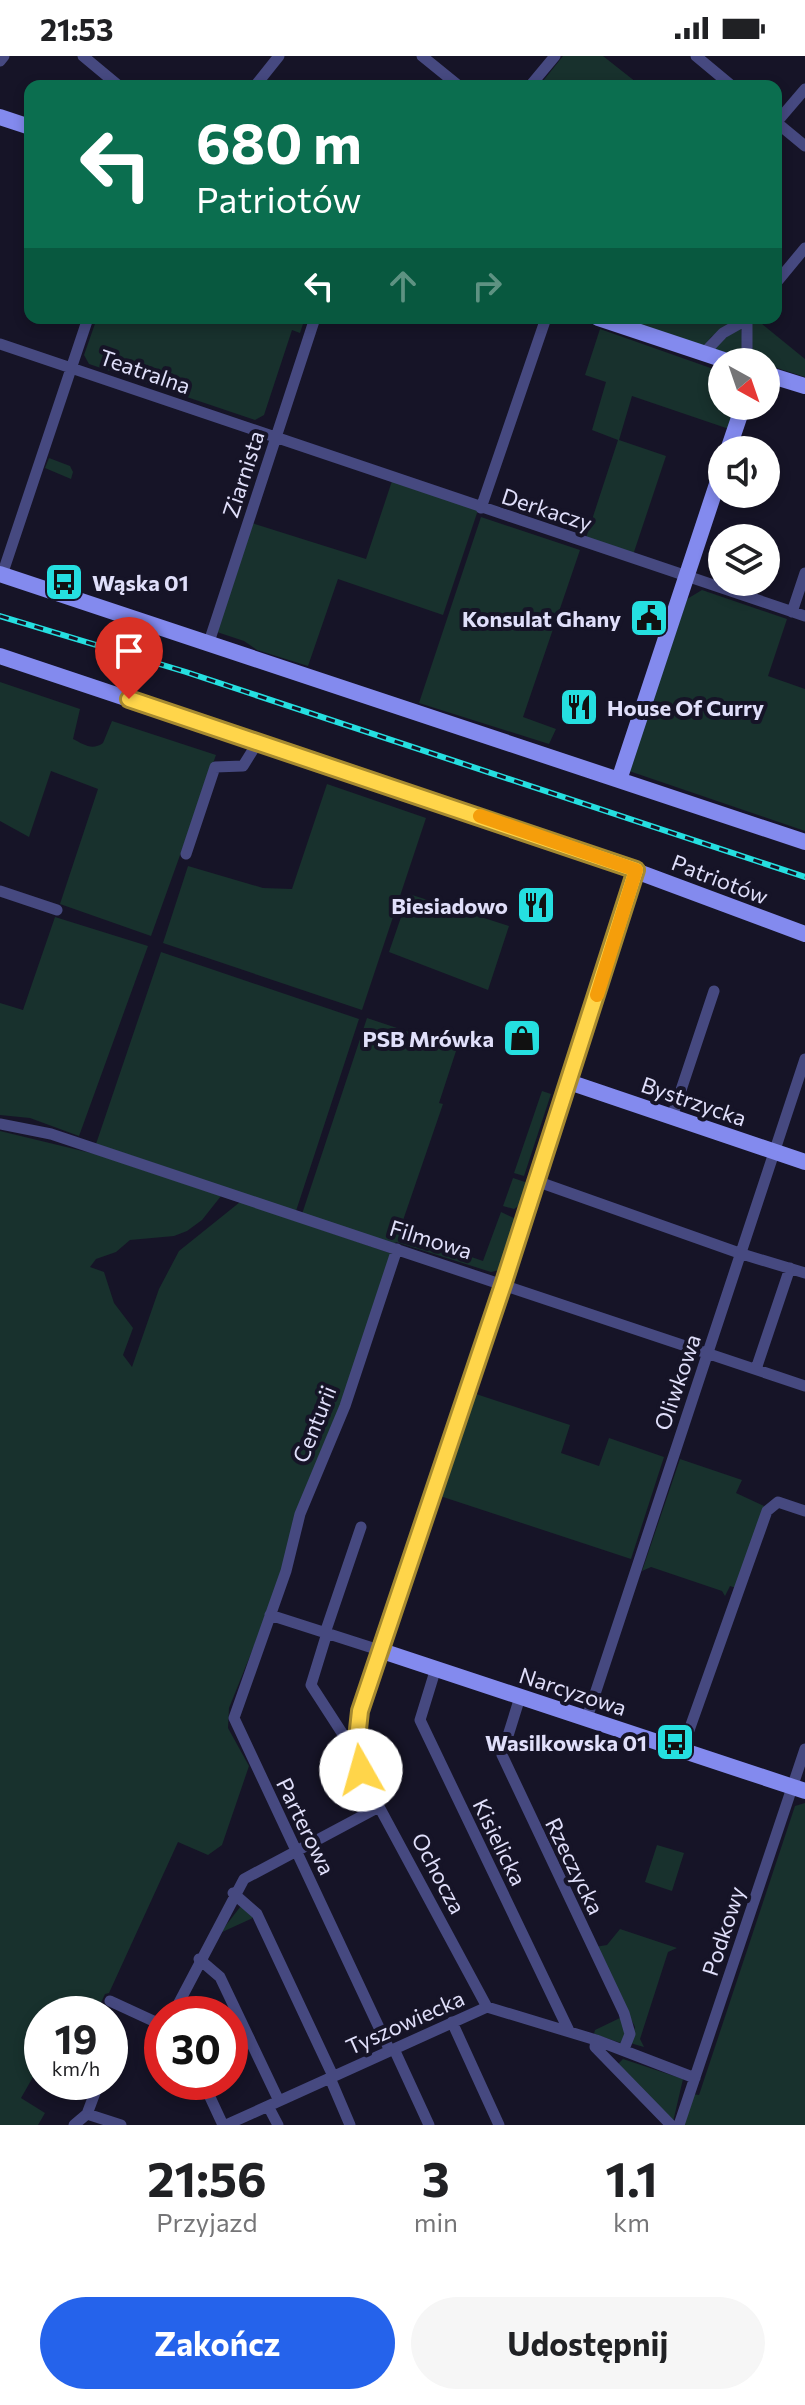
<!DOCTYPE html>
<html lang="pl">
<head>
<meta charset="utf-8">
<style>
  :root { --surface:#fff; --page:#f6f6f6; --text:#202124; --muted:#757577; --accent:#2563eb }
  body { margin:0; font-family:Commissioner,sans-serif; background:var(--page); color:var(--text); height:100vh; display:flex; flex-direction:column; font-size:30px; white-space:nowrap }
  * { box-sizing:border-box; margin:0 }
  p { font-size:26px; color:var(--muted) }
  .icon { flex:none; width:44px; height:44px; fill:none; stroke:currentColor; stroke-width:2; stroke-linecap:round; stroke-linejoin:round }
  .map { position:relative; height:2069px; overflow:hidden }
  .side { display:flex; flex-direction:column; background:var(--surface); flex:1 }
  .side>* { flex:none }
  .banner { position:absolute; left:24px; top:24px; width:758px; height:244px; border-radius:16px; box-shadow:0 4px 12px #0003; background:#0b6e4f; color:#fff; overflow:hidden }
  .needle { width:52px; rotate:140deg }
  .fabs { position:absolute; left:708px; top:292px; display:grid; gap:16px }
  .fabs a { display:grid; place-items:center; width:72px; height:72px; border-radius:50%; background:var(--surface); box-shadow:0 4px 12px #0003; font-size:40px }
  .speed { position:absolute; left:24px; top:1940px; display:flex; gap:16px; font-size:40px; font-weight:700; text-align:center }
  .speed>* { display:grid; place-content:center; width:104px; height:104px; border-radius:50%; background:var(--surface); box-shadow:0 4px 12px #0003; line-height:1 }
  .speed small { font-size:20px; font-weight:400 }
  .speed .limit { border:12px solid #d22; background:#fff; color:#111 }
  .pin { position:absolute; display:grid; place-items:center; width:68px; height:68px; color:#fff; margin:-82px -34px; border-radius:50% 50% 50% 0; rotate:-45deg; box-shadow:0 0 8px #0007 }
  .pin .icon { rotate:45deg }
  .me { position:absolute; width:88px; margin:-44px; rotate:353deg; stroke-linejoin:round; filter:drop-shadow(0 0 6px #0008) }
  .turn { display:flex; align-items:center; gap:28px; height:168px; padding:0 40px; font-size:36px }
  .turn .icon { width:104px; height:104px; stroke-width:2.5 }
  .turn b { display:block; font-size:56px; line-height:68px }
  .lanes { display:flex; align-items:center; height:76px; padding:0 40px; background:#0003; justify-content:center; gap:40px; direction:ltr }
  .lanes .off { opacity:.35 }
  .eta { display:flex; justify-content:space-evenly; align-items:center; height:136px; text-align:center }
  .eta b { font-size:48px; font-weight:700; line-height:56px }
  .button { display:flex; gap:16px; margin-top:auto; padding:16px 40px }
  .button a { flex:1; height:92px; border-radius:48px; background:var(--accent); color:#fff; font-size:32px; font-weight:700; line-height:92px; text-align:center }
  .button a+a { background:var(--page); color:var(--text) }
  .status { display:flex; justify-content:space-between; align-items:center; height:56px; padding:0 40px; background:var(--surface); direction:ltr }
  .status svg { height:22px; fill:currentColor }
  .map>svg:first-child { display:block }
  .green { fill:#18312d }
  .lines { fill:none; stroke-linecap:round; stroke-linejoin:round }
  .street { stroke:#464980; stroke-width:11 }
  .secondary { stroke:#838aee; stroke-width:16 }
  .rail-casing { stroke:#25dfe0; stroke-width:6 }
  .rail { stroke:#161427; stroke-width:3; stroke-dasharray:9; stroke-linecap:butt }
  .route-casing { stroke:#a68a30; stroke-width:20 }
  .route { stroke:#ffd54a; stroke-width:14 }
  .slow { stroke:#f59e0b; stroke-width:14 }
  .labels { text-anchor:middle; dominant-baseline:central; stroke-width:8; stroke-linejoin:round; paint-order:stroke }
  .street-label { font-size:22px; fill:#e0dffa; stroke:#161427 }
  .poi-label { font-size:22px; font-weight:bold; fill:#e0dffa; stroke:#161427; text-anchor:end }
</style>
</head>
<body>
<div class="status"><b>21:53</b><svg viewBox="0 0 49 12"><path d="M0 12V9h3v3zM5 12V6h3v6zM10 12V3h3v9zM15 12V0h3v12zM26 1h20v11H26zM47 4h2v5h-2z"/></svg></div>
<div class="map">
<svg width="805" height="2069" viewBox="0 0 805 2069">
  <rect width="100%" height="100%" fill="#161427"/>
  <path class="green" d="M563,0H603L641,30H539Z
    M97,262H305L300,277L292,274L264,359L255,364L89,308L84,299Z
    M740,262L711,281L704,291L624,263Z
    M756,263L805,303V321L752,304L750,271Z
    M741,270L744,302L711,293Z
    M600,273L722,316V350H737L729,373L632,340L619,384L666,400L633,499L586,482L618,384L592,374L606,326L585,319Z
    M49,402L70,410L73,416L71,423L45,412Z
    M392,425L478,454L443,559L338,523L308,610L257,594L244,585L217,576L252,467L366,503Z
    M481,461L580,494L523,661L556,673L549,688L419,647Z
    M702,534L787,563L768,620L805,633V775L629,715L687,543Z
    M0,626L80,653L73,683C83,688 92,695 103,687L112,665L216,699L151,880L60,848L98,733L51,715L29,781L0,765Z
    M327,728L426,762L362,954L163,887L188,810L263,832L292,833Z
    M409,838L509,870L488,934L389,896Z
    M55,861L148,890L79,1080L30,1062L0,1059V947L23,954Z
    M161,896L359,963L296,1155L96,1088Z
    M367,962L457,992L439,1047L443,1048L399,1176L483,1205L501,1156L518,1164L500,1214L491,1216L396,1186L394,1189L302,1158Z
    M542,1035L551,1038L524,1120L514,1117Z
    M0,1075L95,1098L221,1140L202,1164L187,1175L174,1180L130,1184L116,1196L96,1203L90,1211L104,1216L114,1247L133,1272L123,1299L132,1311L159,1233L179,1195L240,1146L393,1198L277,1533L229,1652L228,1672L249,1710L222,1789L208,1799L178,1786L109,1937L105,1938L96,1958H42V2026L33,2021L21,2042L45,2057L38,2069H0Z
    M513,1122L528,1127L521,1148L514,1153L503,1150Z
    M476,1338L570,1369L561,1397L599,1410L609,1382L664,1401L631,1503L440,1440Z
    M680,1403L742,1424L736,1437L764,1450L736,1532L730,1530L725,1540L722,1535L651,1511L642,1515Z
    M805,1747V2069H683L693,2038L699,2039L795,1750Z
    M657,1789L684,1797L672,1835L645,1826Z
    M244,1846L255,1861L220,1877Z
    M620,1873L677,1892L668,1896L640,1983L644,1991L630,1987L635,1971L595,1891L607,1889Z
    M622,1961L627,1977L621,1987L594,1978L595,1974Z
    M623,2003L683,2023L673,2066L618,2008Z"/>
  <g class="lines">
    <path class="street" d="M83,0L119,30
      M422,0L459,30
      M696,0L732,30
      M0,5L4,0
      M255,30L279,0
      M530,30L555,0
      M776,66L805,90
      M776,67L805,33
      M776,227L805,192
      M0,288L805,560
      M704,297L723,277L746,264
      M747,306V262
      M481,452L546,262
      M2,519L88,262
      M792,556L805,517
      M209,586L315,262
      M186,798L215,711L243,710L258,686
      M0,835L57,854
      M672,1061L714,935
      M0,1068L51,1078L805,1330
      M536,1125L742,1198L805,1217
      M756,1313L790,1212
      M270,1559L379,1594C363,1646 346,1679 369,1732L487,1951
      M325,1577L361,1471
      M327,1577L311,1629L355,1697
      M436,1612L420,1664L569,1975
      M520,1641L502,1699L624,1957L630,1978L624,1993
      M587,1662L805,1003
      M687,1696V1680L767,1455L778,1446L805,1455
      M233,1837L257,1858L333,2020
      M199,1903L220,1921L279,2045
      M110,1945L162,1969
      M173,1958L244,1823L379,1751
      M452,1966L499,2069
      M596,1984L595,1991L671,2069
      M394,1993L429,2069
      M390,1995L234,1662L286,1515L300,1458L345,1350L397,1193
      M330,2022L350,2069
      M203,2026L223,2069
      M268,2050L278,2069
      M87,2058L121,2069
      M74,2069L87,2058L99,2026
      M226,2069L487,1951L596,1984L695,2022
      M679,2069L805,1693"/>
    <path class="secondary" d="M0,61L30,71
      M598,262L730,306
      M766,318L805,330
      M728,394L743,350
      M0,518L805,786
      M0,600L574,792L805,878
      M619,724L722,413
      M636,814L504,1226L379,1594L805,1735
      M569,1026L805,1106"/>
    <defs>
      <path id="rail" d="M0,560L186,616L805,821"/>
    </defs>
    <use href="#rail" class="rail-casing"/>
    <use href="#rail" class="rail"/>
  </g>
  <g class="lines">
    <defs>
      <path id="route" d="M129,643L636,814L504,1226L360,1655L356,1692L361,1714"/>
    </defs>
    <use href="#route" class="route-casing"/>
    <use href="#route" class="route"/>
    <path class="slow" d="M480,760L636,814L597,939"/>
  </g>
  <defs>
    <symbol id="bus-square" viewBox="-11 -11 22 22"><rect x="-9" y="-9" width="18" height="18" rx="4" fill="#25dfe0" stroke="#161427"/><path d="M-5-6H5V4H4V6H2V4H-2V6H-4V4H-5ZM-3.5-4V0h7V-4ZM-3.5 1.2v1.5H-2V1.2ZM2 1.2v1.5H3.5V1.2Z" fill="#111"/></symbol>
    <symbol id="civic-square" viewBox="-11 -11 22 22"><rect x="-9" y="-9" width="18" height="18" rx="4" fill="#25dfe0" stroke="#161427"/><path d="M-.6-6.5H3V-4.5H.6V-3L4-1V1h2V6H-6V1h2V-1L-.6-3ZM-1.2 2.5V6h2.4V2.5Z" fill="#111"/></symbol>
    <symbol id="restaurant-square" viewBox="-11 -11 22 22"><rect x="-9" y="-9" width="18" height="18" rx="4" fill="#25dfe0" stroke="#161427"/><path d="M-5-6h1v4h1v-4h1v4h1v-4h1v5L-1.5 .5V6h-2V.5L-5-1ZM5-6V6H3V1.5H1.5Q1.5-4 5-6Z" fill="#111"/></symbol>
    <symbol id="shop-square" viewBox="-11 -11 22 22"><rect x="-9" y="-9" width="18" height="18" rx="4" fill="#25dfe0" stroke="#161427"/><path d="M-5-2.5h2.3a2.7 3.5 0 0 1 5.4 0H5L5.5 6h-11ZM-1.5-2.5h3a1.5 2.3 0 0 0-3 0Z" fill="#111"/></symbol>
  </defs>
  <g fill-rule="evenodd">
    <use href="#bus-square" x="42" y="504" width="44" height="44"/>
    <use href="#civic-square" x="627" y="540" width="44" height="44"/>
    <use href="#restaurant-square" x="557" y="629" width="44" height="44"/>
    <use href="#restaurant-square" x="514" y="827" width="44" height="44"/>
    <use href="#shop-square" x="500" y="960" width="44" height="44"/>
    <use href="#bus-square" x="653" y="1664" width="44" height="44"/>
  </g>
  <g class="labels">
    <g class="street-label">
      <text transform="translate(145 315) rotate(19)">Teatralna</text>
      <text transform="translate(243 418) rotate(-72)">Ziarnista</text>
      <text transform="translate(547 453) rotate(18)">Derkaczy</text>
      <text transform="translate(720 823) rotate(21)">Patriotów</text>
      <text transform="translate(694 1045) rotate(19)">Bystrzycka</text>
      <text transform="translate(431 1183) rotate(17)">Filmowa</text>
      <text transform="translate(677 1326) rotate(-71)">Oliwkowa</text>
      <text transform="translate(314 1368) rotate(-68)">Centurii</text>
      <text transform="translate(573 1635) rotate(18)">Narcyzowa</text>
      <text transform="translate(306 1770) rotate(64)">Parterowa</text>
      <text transform="translate(500 1786) rotate(64)">Kisielicka</text>
      <text transform="translate(575 1810) rotate(64)">Rzeczycka</text>
      <text transform="translate(439 1817) rotate(62)">Ochocza</text>
      <text transform="translate(723 1875) rotate(-72)">Podkowy</text>
      <text transform="translate(405 1966) rotate(-24)">Tyszowiecka</text>
    </g>
    <g class="poi-label">
      <text x="92" y="526" text-anchor="start">Wąska 01</text>
      <text x="621" y="562">Konsulat Ghany</text>
      <text x="607" y="651" text-anchor="start">House Of Curry</text>
      <text x="508" y="849">Biesiadowo</text>
      <text x="494" y="982">PSB Mrówka</text>
      <text x="647" y="1686">Wasilkowska 01</text>
    </g>
  </g>
</svg>
<div class="fabs">
<a><svg class="needle" viewBox="-14 -14 28 28"><path d="M0-13l5 13h-10z" fill="#e53935"/><path d="M0 13l5-13h-10z" fill="#757577"/></svg></a>
<a><svg class="icon" aria-label="sound" viewBox="0 0 24 24"><path d="M4 9h4l5-4v14l-5-4H4zM17 9q2 3 0 6"/></svg></a>
<a><svg class="icon" aria-label="layers" viewBox="0 0 24 24"><path d="M12 4l9 5-9 5-9-5zM3 14l9 5 9-5"/></svg></a>
</div>
<div class="speed"><div>19<small>km/h</small></div><div class="limit">30</div></div>
<div class="pin" style="left:129px;top:643px;background:#d93025"><svg class="icon" aria-label="arrive" viewBox="0 0 24 24"><path d="M6 21V4h12l-3 4 3 4H6"/></svg></div>
<svg class="me" style="left:361px;top:1714px" viewBox="-20 -20 40 40"><circle r="19" fill="#fff"/><path d="M0-13L10 11 0 6-10 11z" fill="#ffd54a"/></svg>
<div class="banner">
<div class="turn"><svg class="icon" aria-label="left" viewBox="0 0 24 24"><path d="M17 20v-9H6M10 6l-5 5 5 5"/></svg><div><b>680 m</b>Patriotów</div></div>
<div class="lanes"><svg class="icon" aria-label="left" viewBox="0 0 24 24"><path d="M17 20v-9H6M10 6l-5 5 5 5"/></svg><svg class="icon off" aria-label="ahead" viewBox="0 0 24 24"><path d="M12 20V5M6 11l6-6 6 6"/></svg><svg class="icon off" aria-label="right" viewBox="0 0 24 24"><path d="M7 20v-9h11M14 6l5 5-5 5"/></svg></div>
</div>
</div>
<section class="side">
<div class="eta">
<div><b>21:56</b><p>Przyjazd</p></div>
<div><b>3</b><p>min</p></div>
<div><b>1.1</b><p>km</p></div>
</div>
<div class="button"><a>Zakończ</a><a>Udostępnij</a></div>
</section>
</body>
</html>
